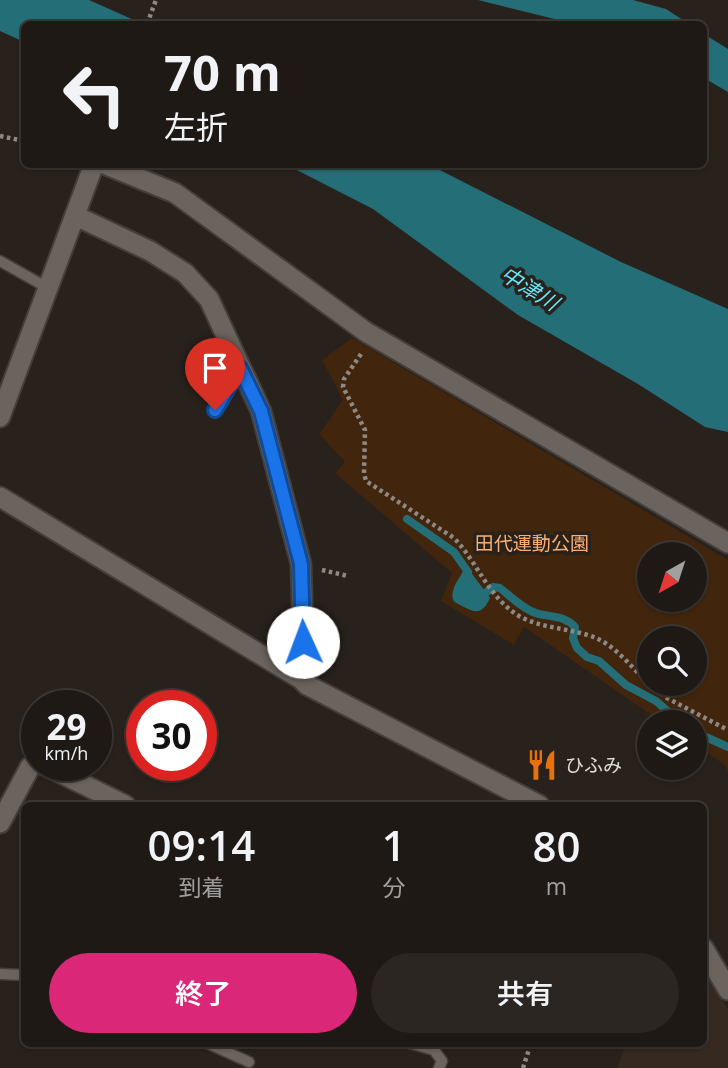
<!DOCTYPE html>
<html lang="ja">
<head>
<meta charset="utf-8">
<style>
  :root { --surface:#1e1915; --page:#2b2622; --text:#f1f3f6; --muted:#a1a0a0; --line:#3c3834; --accent:#db2777 }
  body { margin:0; font-family:"Open Sans","Noto Sans JP",sans-serif; background:var(--page); color:var(--text); height:100vh; display:flex; flex-direction:column; font-size:26px; white-space:nowrap }
  * { box-sizing:border-box; margin:0 }
  p { font-size:23px; color:var(--muted) }
  .icon { flex:none; width:38px; height:38px; fill:none; stroke:currentColor; stroke-width:2; stroke-linecap:round; stroke-linejoin:round }
  .map { position:relative; flex:1; overflow:hidden }
  .sheet { position:absolute; left:21px; top:802px; width:686px; height:245px; display:flex; flex-direction:column; background:var(--surface); border-radius:10px; box-shadow:0 2px 5px #0004,0 0 0 2px var(--line) }
  .sheet>* { flex:none }
  .hud { position:absolute; left:21px; top:21px; width:686px; height:147px; border-radius:10px; box-shadow:0 2px 5px #0004,0 0 0 2px var(--line); background:#1e1915; color:var(--text); overflow:hidden }
  .needle { width:46px; rotate:219deg }
  .fabs { position:absolute; left:637px; top:542px; display:grid; gap:14px }
  .fabs a { display:grid; place-items:center; width:70px; height:70px; border-radius:50%; background:var(--surface); box-shadow:0 2px 5px #0004,0 0 0 2px var(--line); font-size:35px }
  .speed { position:absolute; left:21px; top:690px; display:flex; gap:14px; font-size:35px; font-weight:700; text-align:center }
  .speed>* { display:grid; place-content:center; width:91px; height:91px; border-radius:50%; background:var(--surface); box-shadow:0 2px 5px #0004,0 0 0 2px var(--line); line-height:1 }
  .speed small { font-size:18px; font-weight:400 }
  .speed .limit { border:10px solid #d22; background:#fff; color:#111 }
  .pin { position:absolute; display:grid; place-items:center; width:60px; height:60px; color:#fff; margin:-72px -30px; border-radius:50% 50% 50% 0; rotate:-45deg; box-shadow:0 0 7px #0007 }
  .pin .icon { rotate:45deg }
  .me { position:absolute; width:77px; margin:-38px; rotate:358deg; stroke-linejoin:round; filter:drop-shadow(0 0 5px #0008) }
  .turn { display:flex; align-items:center; gap:24px; height:147px; padding:0 28px; font-size:32px }
  .turn .icon { width:91px; height:91px; stroke-width:2.5 }
  .turn b { display:block; font-size:49px; line-height:60px }
  .eta { display:flex; justify-content:space-evenly; align-items:center; height:119px; text-align:center }
  .eta b { font-size:42px; font-weight:600; line-height:49px }
  .primary-button { display:flex; gap:14px; margin-top:auto; padding:14px 28px }
  .primary-button a { flex:1; height:80px; border-radius:42px; background:var(--accent); color:#fff; font-size:28px; font-weight:600; line-height:80px; text-align:center }
  .primary-button a+a { background:var(--page); color:var(--text) }
  .map>svg:first-child { display:block }
  .built { fill:#352920 }
  .green { fill:#41250d; fill-rule:evenodd }
  .water { fill:#246f77 }
  .lines { fill:none; stroke-linecap:round; stroke-linejoin:round }
  .stream { stroke:#246f77; stroke-width:8 }
  .lane-casing { stroke:#433e3a; stroke-width:13 }
  .street-casing { stroke:#433e3a; stroke-width:23 }
  .path { stroke:#8e8984; stroke-width:4.5; stroke-dasharray:3.5 3.5; stroke-linecap:butt }
  .lane { stroke:#6b635d; stroke-width:10 }
  .street { stroke:#6b635d; stroke-width:19 }
  .route-casing { stroke:#114b97; stroke-width:18 }
  .route { stroke:#1a73e8; stroke-width:12 }
  .labels { text-anchor:middle; dominant-baseline:central; stroke-width:7; stroke-linejoin:round; paint-order:stroke }
  .park-label { font-size:19px; fill:#fdae71; stroke:#28211c }
  .poi-label { font-size:19px; fill:#e2deda; stroke:#28211c; text-anchor:start }
  .water-label { font-size:21px; font-style:italic; fill:#60ebfa; stroke:#28211c }
</style>
</head>
<body>
<div class="map">
<svg width="728" height="1068" viewBox="0 0 728 1068">
  <rect width="100%" height="100%" fill="#28211c"/>
  <path class="built" d="M704,968L728,1009V1068H617L627,1043H704Z"/>
  <path class="green" d="M352,338L728,560V772L725,765L695,745V723H663L524,627L514,645L441,601L452,573L335,473L345,462L319,434L343,400L322,360ZM649,555H695V600H649ZM649,639H695V684H649Z"/>
  <path class="water" d="M0,0H89L143,24H24V42L0,31Z
    M478,0H633L666,9L689,24H575Z
    M704,34L728,49V92L704,78Z
    M287,165H430L621,262L728,309V432L705,427L638,384L518,315L373,209Z
    M464,563L490,598C483,613 477,614 464,607C457,603 450,602 453,591C454,584 460,578 463,571L460,565Z"/>
  <g class="lines">
    <path class="stream" d="M407,519L454,552L468,572
      M478,592L484,594L493,587L500,588C510,596 521,607 533,612C547,618 564,614 575,627L573,638L577,648L587,657L599,661L626,685L656,701L681,723
      M695,732L728,747"/>
    <defs>
      <path id="lane" d="M0,261L48,288
        M215,410L240,367
        M0,974L24,975
        M207,1043L249,1062
        M409,1043L434,1050L442,1061L439,1068"/>
      <path id="street" d="M104,164L175,193L366,332L728,543
        M76,216L150,251L185,273L209,299L261,411L301,564L304,667L301,679
        M0,417L94,164
        M0,497L301,679L307,685L539,805
        M44,765L125,805
        M0,823L30,767L37,761
        M704,949L728,990"/>
    </defs>
    <use href="#lane" class="lane-casing"/>
    <use href="#street" class="street-casing"/>
    <path class="path" d="M147,24L156,0
      M0,136L24,141
      M361,354L344,379L343,387L365,430L364,473L366,481L454,538C478,563 488,597 519,616C542,629 572,628 596,638C617,647 633,669 649,684
      M322,570L348,576
      M650,684L667,698L728,730
      M523,1068L531,1043"/>
    <use href="#lane" class="lane"/>
    <use href="#street" class="street"/>
  </g>
  <g class="lines">
    <defs>
      <path id="route" d="M215,410L240,368L261,411L301,564L303,642"/>
    </defs>
    <use href="#route" class="route-casing"/>
    <use href="#route" class="route"/>
  </g>
  <defs>
    <symbol id="restaurant-bare" viewBox="-9 -9 18 18"><path d="M-5-6h1v4h1v-4h1v4h1v-4h1v5L-1.5 .5V6h-2V.5L-5-1ZM5-6V6H3V1.5H1.5Q1.5-4 5-6Z" fill="#e8710a" stroke="#28211c" stroke-width="2.5" paint-order="stroke"/></symbol>
  </defs>
  <g fill-rule="evenodd">
    <use href="#restaurant-bare" x="520" y="743" width="44" height="44"/>
  </g>
  <g class="labels">
    <g class="park-label">
      <text x="532" y="543">田代運動公園</text>
    </g>
    <g class="poi-label">
      <text x="565" y="765">ひふみ</text>
    </g>
    <g class="water-label">
      <text transform="translate(530 288) rotate(32)">中津川</text>
    </g>
  </g>
</svg>
<div class="fabs">
<a><svg class="needle" viewBox="-14 -14 28 28"><path d="M0-13l5 13h-10z" fill="#e53935"/><path d="M0 13l5-13h-10z" fill="#a1a0a0"/></svg></a>
<a><svg class="icon" aria-label="search" viewBox="0 0 24 24"><circle cx="10" cy="10" r="6"/><path d="M15 15l6 6"/></svg></a>
<a><svg class="icon" aria-label="layers" viewBox="0 0 24 24"><path d="M12 4l9 5-9 5-9-5zM3 14l9 5 9-5"/></svg></a>
</div>
<div class="speed"><div>29<small>km/h</small></div><div class="limit">30</div></div>
<div class="pin" style="left:215px;top:410px;background:#d93025"><svg class="icon" aria-label="arrive" viewBox="0 0 24 24"><path d="M6 21V4h12l-3 4 3 4H6"/></svg></div>
<svg class="me" style="left:303px;top:642px" viewBox="-20 -20 40 40"><circle r="19" fill="#fff"/><path d="M0-13L10 11 0 6-10 11z" fill="#1a73e8"/></svg>
<div class="hud">
<div class="turn"><svg class="icon" aria-label="left" viewBox="0 0 24 24"><path d="M17 20v-9H6M10 6l-5 5 5 5"/></svg><div><b>70 m</b>左折</div></div>
</div>
<section class="sheet">
<div class="eta">
<div><b>09:14</b><p>到着</p></div>
<div><b>1</b><p>分</p></div>
<div><b>80</b><p>m</p></div>
</div>
<div class="primary-button"><a>終了</a><a>共有</a></div>
</section>
</div>
</body>
</html>
